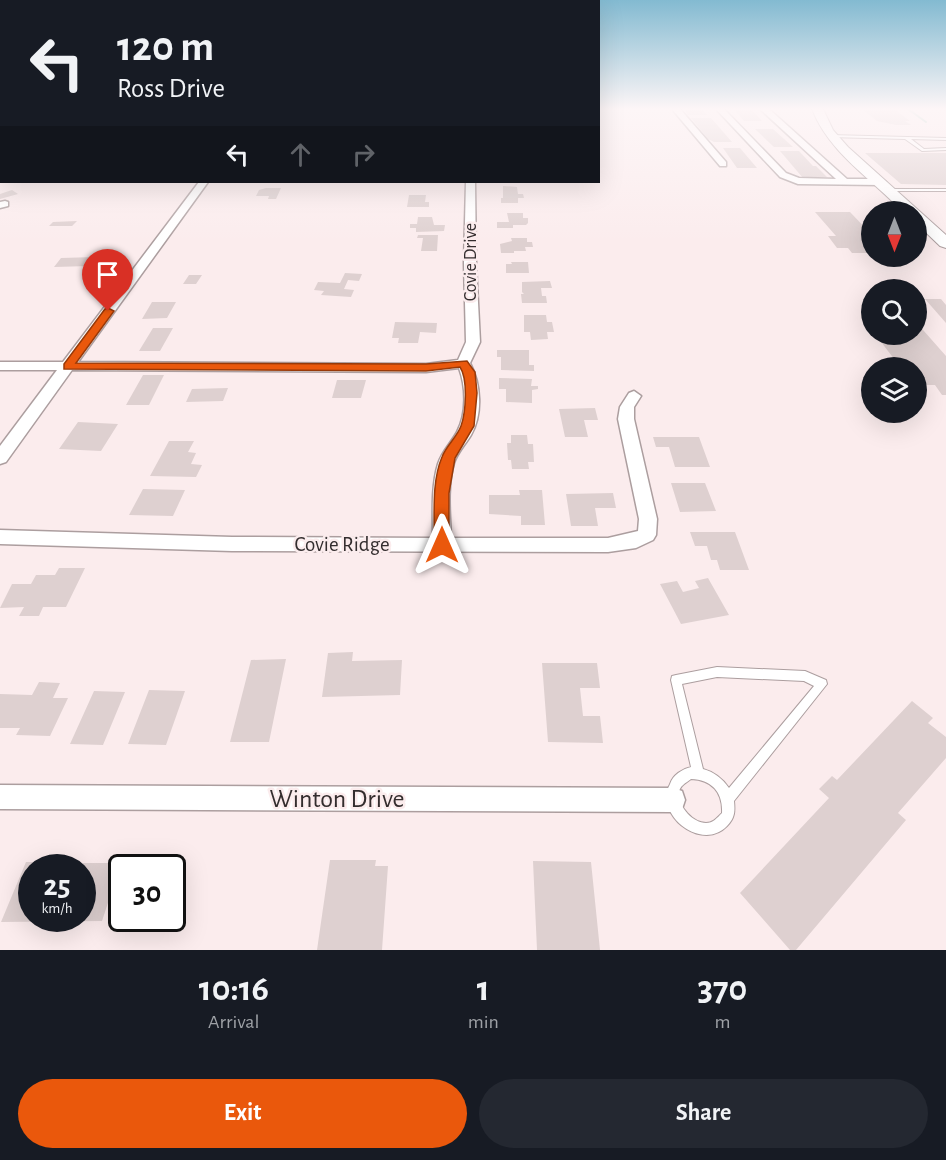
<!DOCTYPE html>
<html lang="en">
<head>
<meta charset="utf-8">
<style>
  :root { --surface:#171b24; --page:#242831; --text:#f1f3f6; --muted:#9ea1a6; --accent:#ea580c }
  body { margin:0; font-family:"Alegreya Sans",sans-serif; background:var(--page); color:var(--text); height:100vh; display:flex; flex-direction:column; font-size:22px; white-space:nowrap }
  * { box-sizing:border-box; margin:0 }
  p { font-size:20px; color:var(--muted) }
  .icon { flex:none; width:33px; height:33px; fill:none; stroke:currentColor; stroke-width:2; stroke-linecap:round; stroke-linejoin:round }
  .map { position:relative; height:950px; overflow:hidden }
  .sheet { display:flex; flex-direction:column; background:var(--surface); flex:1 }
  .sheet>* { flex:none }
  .banner { position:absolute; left:0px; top:0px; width:600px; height:183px; box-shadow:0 6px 24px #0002; background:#171b24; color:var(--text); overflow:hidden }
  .needle { width:39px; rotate:180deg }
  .controls { position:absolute; left:861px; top:201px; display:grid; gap:12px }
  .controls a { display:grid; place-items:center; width:66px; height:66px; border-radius:50%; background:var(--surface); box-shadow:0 6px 24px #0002; font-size:30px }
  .speed { position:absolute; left:18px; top:854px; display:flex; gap:12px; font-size:30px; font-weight:700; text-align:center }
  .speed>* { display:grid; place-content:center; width:78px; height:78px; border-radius:50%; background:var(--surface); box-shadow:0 6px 24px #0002; line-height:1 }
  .speed small { font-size:15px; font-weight:400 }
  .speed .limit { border:3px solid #111; border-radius:9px; background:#fff; color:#111 }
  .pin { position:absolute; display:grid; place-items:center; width:51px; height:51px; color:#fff; margin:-62px -26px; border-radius:50% 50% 50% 0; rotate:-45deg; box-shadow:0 0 6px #0007 }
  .pin .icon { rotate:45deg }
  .me { position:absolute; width:66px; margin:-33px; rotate:0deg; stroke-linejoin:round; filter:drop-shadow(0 0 4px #0008) }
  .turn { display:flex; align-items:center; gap:21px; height:126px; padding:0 18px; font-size:27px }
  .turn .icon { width:78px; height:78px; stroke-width:2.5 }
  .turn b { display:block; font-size:42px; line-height:51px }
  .lanes { display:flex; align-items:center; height:57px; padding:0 18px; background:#0003; justify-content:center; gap:30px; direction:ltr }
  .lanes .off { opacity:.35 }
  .eta { display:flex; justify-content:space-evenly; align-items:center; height:102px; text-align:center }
  .eta b { font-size:36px; font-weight:700; line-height:42px }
  .cta { display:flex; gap:12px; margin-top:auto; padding:12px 18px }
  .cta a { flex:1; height:69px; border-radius:36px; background:var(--accent); color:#fff; font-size:24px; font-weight:700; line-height:69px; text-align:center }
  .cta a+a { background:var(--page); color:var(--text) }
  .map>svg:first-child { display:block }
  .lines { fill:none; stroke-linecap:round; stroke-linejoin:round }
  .stream { stroke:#8cc2af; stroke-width:2 }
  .building { fill:#ded0d0 }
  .lane-casing { stroke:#ac9e9f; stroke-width:2 }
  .street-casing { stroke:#ac9e9f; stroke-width:3 }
  .secondary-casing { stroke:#ac9e9f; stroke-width:2 }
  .lane { fill:#fff; fill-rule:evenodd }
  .street { fill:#fff; fill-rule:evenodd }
  .secondary { fill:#fff; fill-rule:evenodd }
  .route { fill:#ea580c; stroke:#983908; stroke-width:1.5 }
  .labels { text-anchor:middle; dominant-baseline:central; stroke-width:5; stroke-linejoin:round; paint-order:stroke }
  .far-street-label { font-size:18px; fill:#332d2e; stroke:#fbeced }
  .street-label { font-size:21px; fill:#332d2e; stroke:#fbeced }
  .near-street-label { font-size:26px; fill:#332d2e; stroke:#fbeced }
</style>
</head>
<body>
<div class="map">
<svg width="946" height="950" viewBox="0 0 946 950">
  <rect width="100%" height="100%" fill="#fbeced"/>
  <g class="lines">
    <path class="stream" d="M908,109L926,122"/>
  </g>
  <path class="building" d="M684,109H702L707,115H688Z
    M734,109H751L762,121H744Z
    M862,109H894L910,121H905L911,125H896L877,121Z
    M691,118H711L732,142H714L708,139Z
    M755,129H773L793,147H774Z
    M723,148H740L757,168H737Z
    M780,151H799L813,166H816L827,177L803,178Z
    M865,153H946V185L901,184Z
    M503,186L517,187L518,194H523L524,198H518V203H501V198H503Z
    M266,188H281L276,199H268L269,196H256L259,190Z
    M12,190L18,194L0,199V194Z
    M409,195H426L425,202H429V207H407Z
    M815,212H850L872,235V253H852L848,248H837L828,236H836Z
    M507,213H523V218H528V223L526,225H513V228H497V222H509Z
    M418,217H432L434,225H445L444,231L416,232V228H410V224H417Z
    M77,221L72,226H49L53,222Z
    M418,235H438L437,251H421L423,238H417Z
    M511,238H527V242H532L533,247H525L526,251H514V253H501L500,244L512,241Z
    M95,257L89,266L54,267L61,258Z
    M511,262H528L529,273H506V264H512Z
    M345,273L362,274L359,281L348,280L344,289L354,290L351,297L321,295L324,291L314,290L318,282L340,283Z
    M189,275H202L196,284H183Z
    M550,281L552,288H541L542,296H546L547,303H522L521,294H524L522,292V282Z
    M925,299H941L946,305V323Z
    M152,302H176L167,318L142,319Z
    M524,315H546L547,322H552L554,332H547L548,339L531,340L530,332H524Z
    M395,322L437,323L436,333L420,332L418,343H398L399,338H392Z
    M916,322L946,356V395H942L935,385H916V368H901L875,334H916Z
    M153,328H173L160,351H139Z
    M497,350H529V365H534V371L501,370V357H497Z
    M143,375H164L149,405H126Z
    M499,378L532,379L531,386H538V389L532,390V403L506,402V389H499Z
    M337,380H366L361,398H332Z
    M228,388L223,401L186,402L192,389Z
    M595,408L598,420H584L588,437H565L559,409Z
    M78,422L118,424L101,451L59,449Z
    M511,435H527L528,444H533L534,462H528L529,469H512L511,460H508L507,443H511Z
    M653,437H699L710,467H675L669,447H656Z
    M169,441H194L188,452L196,453L191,464L202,465L196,477L150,476Z
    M671,483H705L716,511L680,512Z
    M143,489L185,490L173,516L129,515Z
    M519,490H542L545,525H521V516L489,514V495H520Z
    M613,493L616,508H595L598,526H571L566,494Z
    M690,532H735L749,570H720L717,560H711L707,546H695Z
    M59,568H85L66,607H43L39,616H19L24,607L0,608L12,584H31L36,575H55Z
    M708,578L729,615L681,624L660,584L677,581L683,592L699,588L695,581Z
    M353,652L352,661L402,660L400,695L322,697L328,653Z
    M286,659L269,742H230L251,660Z
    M542,663H597L600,688H580L583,716H600L603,743L548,742Z
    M39,682L60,683L53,698H68L50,736L16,735L20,728H0V694L32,695Z
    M149,690L185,691L166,745L128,744Z
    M94,691L125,692L103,745L70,744Z
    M912,701L933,718L928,723L946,737V758L898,813L906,820L796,950H790L740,893L829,798L819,789L832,776L837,780Z
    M330,860H376L375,866H388L382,950H317Z
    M533,861L591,862L600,950H537Z
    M26,862H64L62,867H32V918H82L83,863H121L102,921L1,922Z"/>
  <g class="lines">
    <defs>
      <path id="lane" d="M830,135L946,138V140L911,139L924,149L946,148V150L922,151L905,139L829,137Z
        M889,189H946V191H887V190Z
        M717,667L805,671L826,680L827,684L734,801C735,811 735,818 727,826C704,850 662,821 667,792C667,789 669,787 670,784C673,775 682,769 691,767L671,680L672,676L676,675ZM717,677L804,681L814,686L729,788C722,778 714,772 703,769L682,684ZM691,779C712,780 723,792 722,813C717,818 713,823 706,823C693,823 678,807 679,793C679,786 686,783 691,779Z"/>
      <path id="street" d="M672,109H680L726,162V166H720Z
        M716,109H724L786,173L799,178L836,179L760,109H769L847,179H881L886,182L881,185L798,184L780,177Z
        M199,182H208L78,362L426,364L458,360L466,342L464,263L466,182H475L476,263L480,342L470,363C481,384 483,414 471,435C465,445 457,453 454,463C447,487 450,514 451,538H608L638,531L639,519L618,419L620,407L629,393L634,391L641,396L634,407V419L657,519L656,535L653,540L636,548L608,552L232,551L0,544V530L232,537L433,538C433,514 431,487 438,464C442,451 451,443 457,432C467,413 466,387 459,368L426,372L72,370L6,462L0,464V446L57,370H0V362H63Z
        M5,201L8,202V206L0,208V202Z
        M0,785L673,788L682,791L685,800L682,809L673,812L0,809Z"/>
      <path id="secondary" d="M812,109H823L833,130L848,147L946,235V248L940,246L916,223V212H903C872,179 829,153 812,109Z"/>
    </defs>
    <use href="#lane" class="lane-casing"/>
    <use href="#street" class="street-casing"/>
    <use href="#secondary" class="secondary-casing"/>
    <use href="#lane" class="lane"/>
    <use href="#street" class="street"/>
    <use href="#secondary" class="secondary"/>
  </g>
  <linearGradient id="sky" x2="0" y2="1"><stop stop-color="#83bad1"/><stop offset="0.45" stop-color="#fdf6f7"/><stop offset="1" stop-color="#fdf6f7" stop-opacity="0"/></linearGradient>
  <rect width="946" height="242" fill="url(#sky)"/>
  <path class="route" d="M108,308L114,311L76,363L426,364L467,361L475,372L477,393L474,426L455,458L449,493V545L447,549H436L434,545C435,517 431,483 442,457C446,446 457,437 461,426C466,412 468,379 460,367L426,371L64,369V364L105,309Z"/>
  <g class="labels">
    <g class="far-street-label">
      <text transform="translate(471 262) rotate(-90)">Covie Drive</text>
    </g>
    <g class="street-label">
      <text x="342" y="544">Covie Ridge</text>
    </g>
    <g class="near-street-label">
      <text x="337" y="799">Winton Drive</text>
    </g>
  </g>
</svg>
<div class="controls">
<a><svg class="needle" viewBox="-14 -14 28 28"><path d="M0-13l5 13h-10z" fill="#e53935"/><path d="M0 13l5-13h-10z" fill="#9ea1a6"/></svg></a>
<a><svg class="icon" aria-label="search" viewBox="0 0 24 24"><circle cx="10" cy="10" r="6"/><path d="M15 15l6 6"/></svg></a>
<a><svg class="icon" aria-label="layers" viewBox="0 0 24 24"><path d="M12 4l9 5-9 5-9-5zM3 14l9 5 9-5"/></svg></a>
</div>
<div class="speed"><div>25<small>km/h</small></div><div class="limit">30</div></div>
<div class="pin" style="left:108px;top:311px;background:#d93025"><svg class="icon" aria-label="arrive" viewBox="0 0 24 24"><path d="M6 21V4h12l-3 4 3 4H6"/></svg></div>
<svg class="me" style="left:442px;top:545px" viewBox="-20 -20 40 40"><path d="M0-17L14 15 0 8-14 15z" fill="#ea580c" stroke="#fff" stroke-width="4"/></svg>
<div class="banner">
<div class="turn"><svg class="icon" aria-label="left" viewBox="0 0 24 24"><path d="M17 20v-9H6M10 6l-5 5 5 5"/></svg><div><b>120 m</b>Ross Drive</div></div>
<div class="lanes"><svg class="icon" aria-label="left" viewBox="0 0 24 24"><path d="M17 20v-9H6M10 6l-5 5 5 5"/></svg><svg class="icon off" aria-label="ahead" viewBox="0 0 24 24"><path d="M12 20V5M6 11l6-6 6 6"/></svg><svg class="icon off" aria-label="right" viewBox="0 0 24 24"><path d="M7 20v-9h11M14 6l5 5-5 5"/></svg></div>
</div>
</div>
<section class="sheet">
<div class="eta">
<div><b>10:16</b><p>Arrival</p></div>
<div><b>1</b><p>min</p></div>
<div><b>370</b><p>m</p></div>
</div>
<div class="cta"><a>Exit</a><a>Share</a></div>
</section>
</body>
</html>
